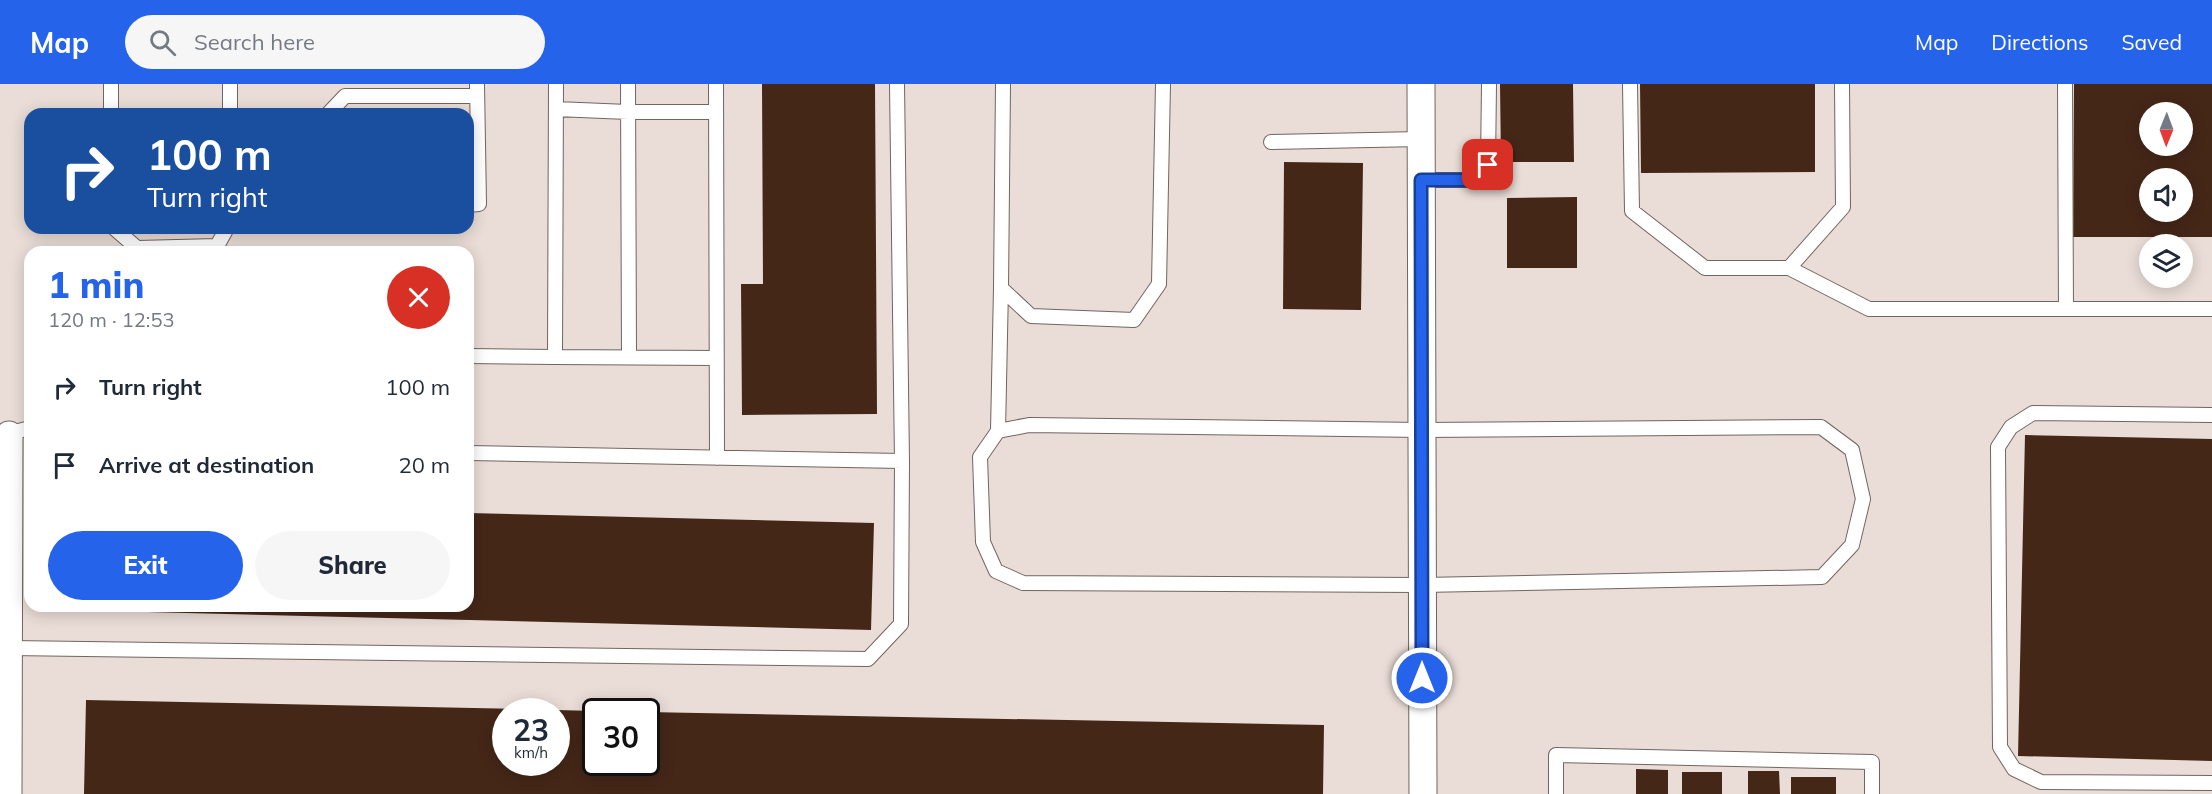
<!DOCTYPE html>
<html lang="en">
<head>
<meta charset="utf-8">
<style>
  :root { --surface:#fff; --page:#f6f6f7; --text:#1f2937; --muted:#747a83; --accent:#2563eb }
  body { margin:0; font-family:Mulish,sans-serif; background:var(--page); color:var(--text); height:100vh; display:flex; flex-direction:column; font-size:22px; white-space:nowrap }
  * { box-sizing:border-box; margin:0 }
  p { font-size:20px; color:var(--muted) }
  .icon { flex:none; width:33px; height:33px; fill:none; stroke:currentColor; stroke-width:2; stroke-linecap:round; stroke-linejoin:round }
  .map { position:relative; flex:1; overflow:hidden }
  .sheet { position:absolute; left:24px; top:162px; width:450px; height:366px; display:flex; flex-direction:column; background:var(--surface); border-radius:18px; box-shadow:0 3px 15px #0003 }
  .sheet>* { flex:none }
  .hud { position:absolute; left:24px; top:24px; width:450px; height:126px; border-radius:18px; box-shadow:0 3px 15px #0003; background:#1a4fa0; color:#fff; overflow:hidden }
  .needle { width:39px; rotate:181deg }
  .buttons { position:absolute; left:2139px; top:18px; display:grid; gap:12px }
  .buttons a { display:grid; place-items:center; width:54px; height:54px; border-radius:50%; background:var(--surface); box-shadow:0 3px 15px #0003; font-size:30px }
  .speed { position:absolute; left:492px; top:614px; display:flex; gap:12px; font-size:30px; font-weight:700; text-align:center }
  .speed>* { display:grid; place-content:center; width:78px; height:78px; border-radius:50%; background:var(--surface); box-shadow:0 3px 15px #0003; line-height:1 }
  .speed small { font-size:15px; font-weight:400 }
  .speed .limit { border:3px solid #111; border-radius:9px; background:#fff; color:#111 }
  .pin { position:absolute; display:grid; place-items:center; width:51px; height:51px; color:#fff; margin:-26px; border-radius:12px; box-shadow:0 3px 9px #0006 }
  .me { position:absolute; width:66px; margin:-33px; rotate:0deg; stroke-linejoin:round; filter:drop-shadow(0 0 4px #0008) }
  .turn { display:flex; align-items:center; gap:21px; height:126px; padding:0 24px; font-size:27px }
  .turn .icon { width:78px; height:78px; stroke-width:2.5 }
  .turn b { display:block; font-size:42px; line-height:51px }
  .round { display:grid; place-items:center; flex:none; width:63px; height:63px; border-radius:32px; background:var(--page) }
  .head { display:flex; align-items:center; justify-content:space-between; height:102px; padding:0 24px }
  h1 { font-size:36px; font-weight:800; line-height:45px; color:var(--accent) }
  .cta { display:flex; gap:12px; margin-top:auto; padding:12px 24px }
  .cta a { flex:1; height:69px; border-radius:36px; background:var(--accent); color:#fff; font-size:24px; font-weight:800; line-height:69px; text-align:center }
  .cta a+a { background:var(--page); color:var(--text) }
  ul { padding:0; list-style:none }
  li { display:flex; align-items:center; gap:18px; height:78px; padding:0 24px }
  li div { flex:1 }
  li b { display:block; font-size:22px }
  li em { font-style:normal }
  header { display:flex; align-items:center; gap:36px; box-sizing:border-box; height:84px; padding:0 30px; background:var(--accent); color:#fff }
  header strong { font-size:28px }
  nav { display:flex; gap:33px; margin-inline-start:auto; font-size:21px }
  .search { width:420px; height:54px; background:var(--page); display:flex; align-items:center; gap:15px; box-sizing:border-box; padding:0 21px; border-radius:33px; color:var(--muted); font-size:22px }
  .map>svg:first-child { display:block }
  .building { fill:#452718; fill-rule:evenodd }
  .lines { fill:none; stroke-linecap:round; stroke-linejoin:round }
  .service-casing { stroke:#716560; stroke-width:16 }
  .minor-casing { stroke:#716560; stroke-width:29 }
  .service { stroke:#fff; stroke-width:14 }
  .minor { stroke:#fff; stroke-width:27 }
  .route-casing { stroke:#184099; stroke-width:15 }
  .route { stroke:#2563eb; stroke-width:10 }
</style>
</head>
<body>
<header>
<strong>Map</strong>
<div class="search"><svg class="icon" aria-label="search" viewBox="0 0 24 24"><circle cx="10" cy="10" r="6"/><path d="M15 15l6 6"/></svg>Search here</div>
<nav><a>Map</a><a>Directions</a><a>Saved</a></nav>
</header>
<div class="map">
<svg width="2212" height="710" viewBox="0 0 2212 710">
  <rect width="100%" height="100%" fill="#eaddd7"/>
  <path class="building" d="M762,0H875L877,330L742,331L741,200H763Z
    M1500,0H1573L1574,78H1501Z
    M1640,0H1815V88L1641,89Z
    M2074,0H2212V153H2073ZM2150,28H2182V62H2150ZM2150,94H2182V128H2150Z
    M1284,78L1363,79L1361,226L1283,225Z
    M1577,113V184H1507V114Z
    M2025,351L2212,355V677L2018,672Z
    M468,429L874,439L871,546L147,528V522H468Z
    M86,616L516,625V627H506V678H556V626L596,627V678H646V628L1324,641L1323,710H84Z
    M1636,685L1668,686V710H1636Z
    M1748,687H1779L1780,710H1748Z
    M1682,688H1722V710H1682Z
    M1791,693H1836V710H1791Z"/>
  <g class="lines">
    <defs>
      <path id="service" d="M111,0V30
        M230,0V30
        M628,0L629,273
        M716,0L717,374
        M1003,0L1001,204L1031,232L1134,236L1159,200L1163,0
        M1630,0L1632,127L1705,184H1789L1843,123L1842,0
        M2065,0L2066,225
        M556,25L628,28H716
        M328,30L345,12H477
        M1271,58L1421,55
        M1421,96H1467L1488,81L1489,0
        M468,121L479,120L477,0
        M114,144L137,164L217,162L227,144
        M1789,184L1869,225H2212
        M468,272L555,273L556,0
        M555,273L716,274
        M2212,331L2033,329L2011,343L1998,363L2000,663L2014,685L2041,698L2212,699
        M1029,341L1422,346L1821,343L1852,366L1863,415L1852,461L1822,493L1422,501L1023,499L996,487L983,458L980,373L998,347Z
        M998,347L1001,204
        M3,351L30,344
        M468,369L902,377L897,0
        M9,564L868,575L901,540L902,377
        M1556,710V671L1872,678V710"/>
      <path id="minor" d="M1421,0L1423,710
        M8,710L9,351"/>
    </defs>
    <use href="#service" class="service-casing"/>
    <use href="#minor" class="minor-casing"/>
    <use href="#service" class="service"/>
    <use href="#minor" class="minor"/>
  </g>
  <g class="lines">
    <defs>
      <path id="route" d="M1422,594L1421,96H1467L1488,81"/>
    </defs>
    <use href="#route" class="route-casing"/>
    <use href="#route" class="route"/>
  </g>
</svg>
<div class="buttons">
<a><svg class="needle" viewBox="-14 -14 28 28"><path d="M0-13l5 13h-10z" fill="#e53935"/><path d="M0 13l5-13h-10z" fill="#747a83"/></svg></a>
<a><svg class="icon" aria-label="sound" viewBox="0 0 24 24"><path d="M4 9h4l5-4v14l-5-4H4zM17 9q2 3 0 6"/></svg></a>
<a><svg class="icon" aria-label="layers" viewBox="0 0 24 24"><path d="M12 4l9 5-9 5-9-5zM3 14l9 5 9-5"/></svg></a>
</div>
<div class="speed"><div>23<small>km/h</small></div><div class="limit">30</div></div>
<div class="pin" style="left:1488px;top:81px;background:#d93025"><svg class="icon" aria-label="arrive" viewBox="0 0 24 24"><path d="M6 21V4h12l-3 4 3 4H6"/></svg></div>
<svg class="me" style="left:1422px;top:594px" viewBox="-20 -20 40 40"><circle r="17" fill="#2563eb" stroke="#fff" stroke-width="3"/><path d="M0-11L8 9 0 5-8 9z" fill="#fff"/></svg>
<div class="hud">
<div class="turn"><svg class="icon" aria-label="right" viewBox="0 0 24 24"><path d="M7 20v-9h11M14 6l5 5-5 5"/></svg><div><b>100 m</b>Turn right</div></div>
</div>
<section class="sheet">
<div class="head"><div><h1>1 min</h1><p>120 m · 12:53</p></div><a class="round" style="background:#d93025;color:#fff"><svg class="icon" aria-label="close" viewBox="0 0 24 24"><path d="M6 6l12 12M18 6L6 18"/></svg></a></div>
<ul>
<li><svg class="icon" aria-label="right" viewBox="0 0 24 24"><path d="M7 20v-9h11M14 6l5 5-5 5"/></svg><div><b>Turn right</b></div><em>100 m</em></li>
<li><svg class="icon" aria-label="arrive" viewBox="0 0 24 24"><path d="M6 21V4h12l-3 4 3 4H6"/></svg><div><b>Arrive at destination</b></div><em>20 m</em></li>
</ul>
<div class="cta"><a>Exit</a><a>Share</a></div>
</section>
</div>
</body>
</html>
